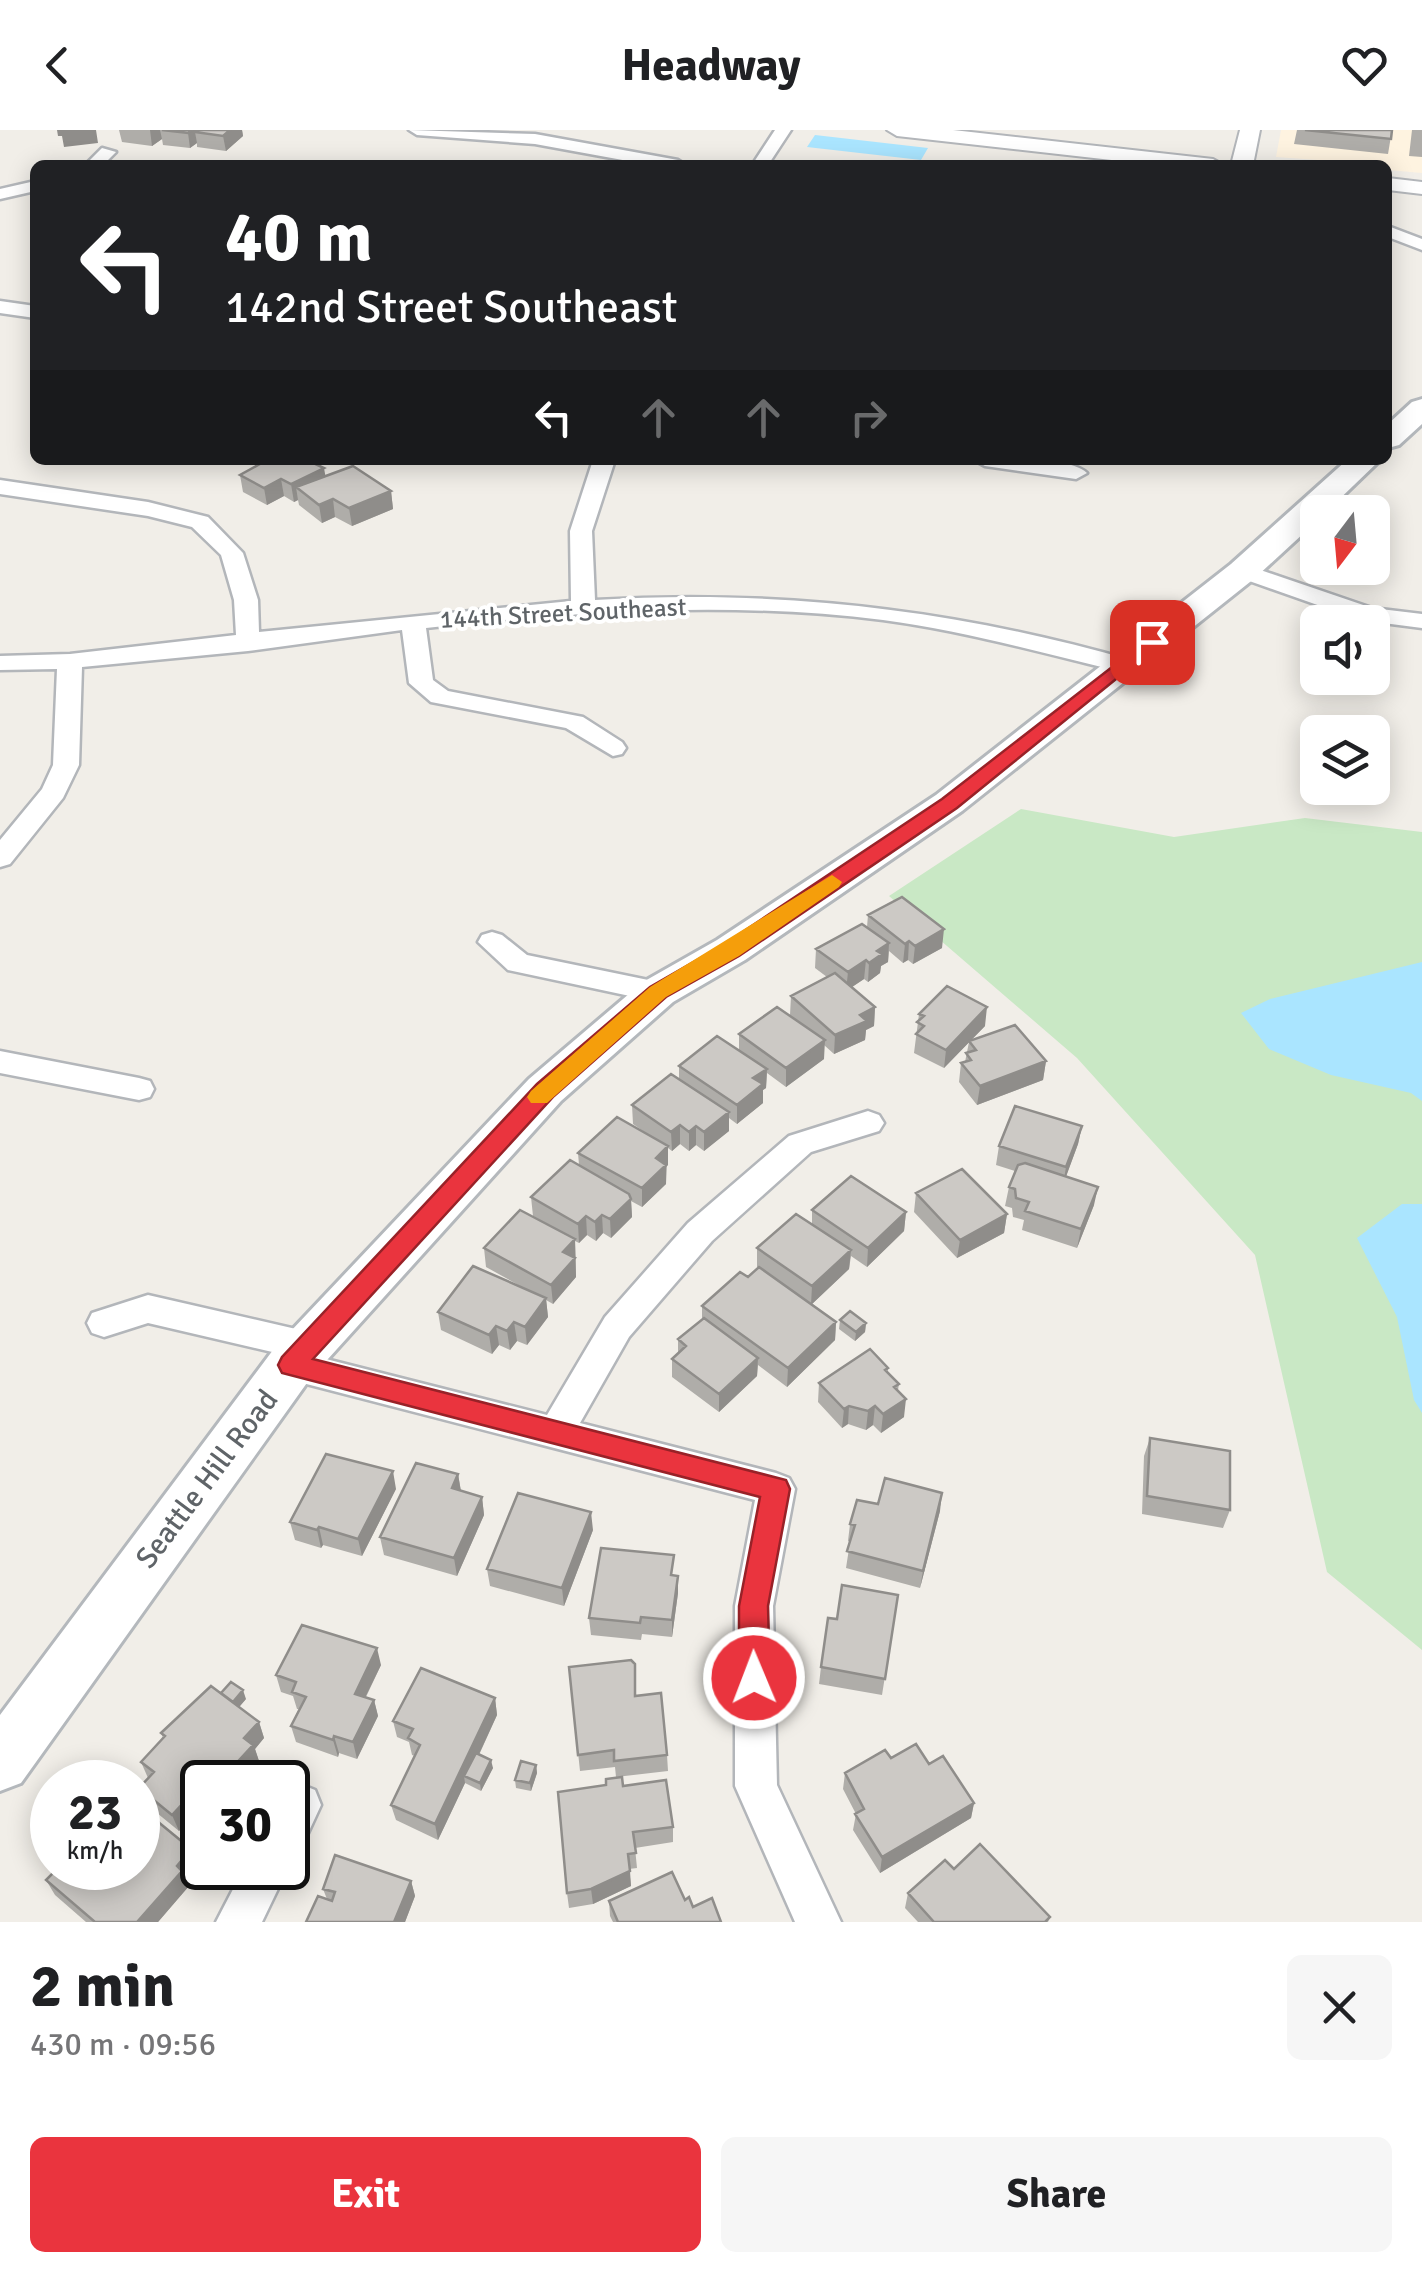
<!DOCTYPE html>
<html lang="en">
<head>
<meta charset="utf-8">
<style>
  :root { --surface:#fff; --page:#f6f6f6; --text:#202124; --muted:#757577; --accent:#ea343e }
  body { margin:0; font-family:Signika,sans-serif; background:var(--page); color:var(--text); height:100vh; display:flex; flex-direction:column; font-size:38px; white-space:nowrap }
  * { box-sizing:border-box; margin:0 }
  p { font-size:32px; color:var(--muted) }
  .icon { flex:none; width:55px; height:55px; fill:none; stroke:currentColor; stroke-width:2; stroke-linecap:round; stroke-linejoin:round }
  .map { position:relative; height:1792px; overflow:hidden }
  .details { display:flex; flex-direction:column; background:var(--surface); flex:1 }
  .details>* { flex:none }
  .banner { position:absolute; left:30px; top:30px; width:1362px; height:305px; border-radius:15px; box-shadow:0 5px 25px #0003; background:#202124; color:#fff; overflow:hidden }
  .needle { width:65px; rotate:196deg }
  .tools { position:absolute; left:1300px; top:365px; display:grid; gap:20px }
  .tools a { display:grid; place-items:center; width:90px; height:90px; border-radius:15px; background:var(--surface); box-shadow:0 5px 25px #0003; font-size:50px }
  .speed { position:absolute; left:30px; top:1630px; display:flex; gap:20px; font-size:50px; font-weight:700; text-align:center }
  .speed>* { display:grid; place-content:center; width:130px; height:130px; border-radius:50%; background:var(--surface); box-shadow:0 5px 25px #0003; line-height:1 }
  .speed small { font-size:25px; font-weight:400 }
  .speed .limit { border:5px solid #111; border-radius:15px; background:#fff; color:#111 }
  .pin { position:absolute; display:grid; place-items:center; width:85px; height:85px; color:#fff; margin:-42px; border-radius:20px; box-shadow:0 5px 15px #0006 }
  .me { position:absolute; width:110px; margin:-55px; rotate:359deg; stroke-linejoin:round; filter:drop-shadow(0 0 8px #0008) }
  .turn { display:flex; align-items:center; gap:35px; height:210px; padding:0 30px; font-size:45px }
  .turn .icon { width:130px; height:130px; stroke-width:2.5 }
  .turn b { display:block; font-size:70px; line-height:85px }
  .lanes { display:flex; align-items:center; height:95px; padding:0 30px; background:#0003; justify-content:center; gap:50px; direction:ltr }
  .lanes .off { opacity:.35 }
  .round { display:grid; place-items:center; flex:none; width:105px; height:105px; border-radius:15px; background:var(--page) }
  .summary { display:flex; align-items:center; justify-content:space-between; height:170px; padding:0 30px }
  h1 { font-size:60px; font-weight:700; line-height:75px }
  .primary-button { display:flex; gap:20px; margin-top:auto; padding:20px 30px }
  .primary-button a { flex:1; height:115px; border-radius:15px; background:var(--accent); color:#fff; font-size:40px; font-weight:700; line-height:115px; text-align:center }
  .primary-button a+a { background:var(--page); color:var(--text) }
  header { display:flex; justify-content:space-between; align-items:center; height:130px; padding:0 30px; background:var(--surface); font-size:45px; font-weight:700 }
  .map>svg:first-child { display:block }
  .commercial { fill:#fef3e0 }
  .green { fill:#c9e8c5 }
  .water { fill:#aae5ff }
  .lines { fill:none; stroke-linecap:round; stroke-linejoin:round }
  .minor-casing { stroke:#b3b6ba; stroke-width:5 }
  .tertiary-casing { stroke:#b3b6ba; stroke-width:4 }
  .secondary-casing { stroke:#b4b8bc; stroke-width:6 }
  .minor { fill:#fff; fill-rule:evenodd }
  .tertiary { fill:#fff; fill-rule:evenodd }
  .secondary { fill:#fff; fill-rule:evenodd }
  .wall { fill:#afada9 }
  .shaded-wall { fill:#8f8d8a }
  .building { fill:#ccc9c5; stroke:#8f8d8a; stroke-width:2.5 }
  .route { fill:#ea343e; stroke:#982228; stroke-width:2.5 }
  .slow { fill:#f59e0b }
  .labels { text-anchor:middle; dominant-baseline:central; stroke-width:8; stroke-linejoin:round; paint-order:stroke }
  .far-street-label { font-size:25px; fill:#5f6468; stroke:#fff }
  .street-label { font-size:30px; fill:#5f6468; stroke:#fff }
</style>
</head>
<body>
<header><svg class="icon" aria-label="back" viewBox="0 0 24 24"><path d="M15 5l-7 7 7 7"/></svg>Headway<svg class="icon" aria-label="heart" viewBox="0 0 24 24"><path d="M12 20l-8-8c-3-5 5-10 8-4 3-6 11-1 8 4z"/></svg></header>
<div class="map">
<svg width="1422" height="1792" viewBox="0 0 1422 1792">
  <rect width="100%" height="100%" fill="#f1eee8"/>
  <path class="commercial" d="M1281,0H1422V43L1388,40V35L1276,27Z"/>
  <path class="green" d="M1021,679L1174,707L1305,688L1422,702V1520L1327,1442L1255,1125L1077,928L889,766Z"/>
  <path class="water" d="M815,5L928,18L921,30L807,17Z
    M1422,832V971L1411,963L1331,945L1269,919L1241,883L1270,869Z
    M1402,1074H1422V1283L1414,1270L1397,1187L1357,1108Z"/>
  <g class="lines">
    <defs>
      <path id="minor" d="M409,0L535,4L678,30L686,35H650L535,14L417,5Z
        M775,0H791L768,35H752Z
        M102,18L116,22L103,35H85Z
        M35,51V61L0,69V59Z
        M1388,96L1422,109V120L1388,107Z
        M0,171L35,176V188L0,183Z
        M593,330H615L592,401L595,470C778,459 954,479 1131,530L1134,535L1122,542C1043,523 965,501 883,490C732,471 577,481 426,498L433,550L448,561L583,587L622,612L626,618L622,624L613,626L566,598L431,572L409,553L402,500L248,521L82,537L79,635L63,668L10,734L0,737V710L42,659L53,635L57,539L0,540V526L70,524L236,505L234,470L221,425L192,397L148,386L0,364V350L148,372L208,387L243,423L258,470L259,502L571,471L570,401Z
        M974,330C1002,330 1067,325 1087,343L1076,349L985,336Z
        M1243,434L1372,478L1422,484V498L1360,490L1235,446L1231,441Z
        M492,802L502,805L527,825L658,852L668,855L673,862L668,869L658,872L508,840L478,812L482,805Z
        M0,921L139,948L150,951L154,959L150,967L139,970L0,943Z
        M868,981L879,985L884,993L879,1001L811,1022L712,1111L629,1207L580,1293L776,1343L789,1348L795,1359L773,1476L777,1655L841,1792H795L735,1656V1476L755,1370L291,1250L279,1245L273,1235L281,1224L148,1193L104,1207L92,1203L87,1193L92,1183L148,1165L309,1202L321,1206L326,1216L318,1227L547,1285L605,1187L688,1093L789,1006Z
        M300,1654L315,1660L321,1675L303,1714L288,1720V1659Z
        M288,1736V1738L262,1792H216L244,1738Z"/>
      <path id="tertiary" d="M887,0H953L1213,29L1224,35H1156L897,6Z
        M1240,0H1260L1253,35H1231Z
        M1388,48L1422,52V64L1388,60Z"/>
      <path id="secondary" d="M1422,269V294L1399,315L1388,318V294L1412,272Z
        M1347,330H1380L1326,382H1318V390L1255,448L962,681L745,830L673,872L561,971L309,1250L21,1653L0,1661V1585L273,1220L529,949L643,852L717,810L936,665L1231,434Z"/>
    </defs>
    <use href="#minor" class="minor-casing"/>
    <use href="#tertiary" class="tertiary-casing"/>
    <use href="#secondary" class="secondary-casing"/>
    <use href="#minor" class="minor"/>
    <use href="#tertiary" class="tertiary"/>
    <use href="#secondary" class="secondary"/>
  </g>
  <path class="wall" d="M119,0H242L243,6L226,21L197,17V13L190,18L163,15L162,9L152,16L122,12Z
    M1297,0H1392L1388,24L1294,14Z
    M1412,0H1422V27L1409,26Z
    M240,345L325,346L391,361L393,379L352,396L335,387L322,393L299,375L298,370L294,372L284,366L267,375L243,362Z
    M868,785L942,818L913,834L908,830L903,833L889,821L888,832L881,836L880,843L868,852L864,849L852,857L875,877L874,896L866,900L865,910L834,924L824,915V929L786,957L767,943L766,958L763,960V973L737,994L729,988V1001L704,1021L696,1015L689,1021L680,1014L672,1021L668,1018L666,1054L642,1077L631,1071L632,1087L611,1108L603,1103L596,1111L587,1105L579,1113L575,1111L576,1147L553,1174L546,1170L548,1187L527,1215L517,1211L510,1220L499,1215L492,1224L441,1200L438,1182L531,1162L486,1137L484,1118L551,1096L533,1086L531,1067L579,1035L578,1023L653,1008L633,994L632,975L679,949V936L739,920V904L799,892L790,885L791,866L827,847L815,838L816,819L867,797Z
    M919,884L985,896L970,911L1046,931L1043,950L977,975L959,952L961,933L965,932L969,912L944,938L914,923Z
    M1082,996L1078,1014L1066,1046L1094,1075L1077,1118L1022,1100L1024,1090L1013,1087L1012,1078L1005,1076L1009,1057L1015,1041L996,1035L999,1016Z
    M916,1063L1007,1084L1004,1103L957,1128L914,1082Z
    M812,1080L906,1082L904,1101L867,1137L851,1126L849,1139L812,1174L836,1192L835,1210L787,1257L758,1235L757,1246L719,1282L672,1247V1229L678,1223V1209L702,1190V1176L748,1147L759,1138L757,1137V1118L812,1094Z
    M840,1190L866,1193L865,1202L855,1211L839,1199Z
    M888,1238V1243L899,1254L898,1260L904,1287L881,1303L873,1295L866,1300L848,1294L842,1298L818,1272L819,1253Z
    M1150,1308L1230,1380L1223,1398L1142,1384L1144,1326Z
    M458,1344L461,1361L482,1367L484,1385L457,1446L384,1425L380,1407Z
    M396,1359L362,1426L323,1415L321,1418L295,1410L290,1392Z
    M878,1374L940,1381L920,1458L846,1438L850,1412L848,1411L850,1394Z
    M593,1400L564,1476L490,1456L487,1439Z
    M674,1445L678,1446V1463L672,1507L642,1504L641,1510L591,1505L589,1488Z
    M898,1465L882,1565L819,1554L821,1537L837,1489Z
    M381,1535L366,1567L374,1570L378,1586L357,1629L339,1623L338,1627L296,1612L291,1596L299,1579H297L293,1566L281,1562L276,1545Z
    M569,1537L636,1566L667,1625L668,1641L616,1647L615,1637L580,1641Z
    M495,1568L497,1585L479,1625L493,1638L481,1661L465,1653L438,1710L396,1690L391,1675L415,1626L412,1625L409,1612L397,1607L393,1591Z
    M246,1569L239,1577L259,1592L264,1608L255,1619L259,1631L240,1652H202V1692L194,1685L179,1701L146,1674L139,1658L148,1648L141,1632L163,1608L161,1603Z
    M891,1628L929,1634L974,1673L971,1688L880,1743L853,1700L856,1684L843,1659L845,1643Z
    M536,1635L537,1643L531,1661L516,1658L515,1650Z
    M623,1656L673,1697V1712L635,1718L637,1738L629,1739L631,1756L593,1774L569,1778L567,1763Z
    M191,1719L198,1735L186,1749L189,1756L158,1792H86L55,1765L46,1750Z
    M954,1739L1050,1787L1048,1792H918L905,1778L908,1763Z
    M411,1751L415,1766L405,1792H306L327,1769L323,1759Z
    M685,1770L721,1792H613L610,1786L609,1771Z"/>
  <path class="shaded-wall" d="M57,0H96L98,13L64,17L62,6H58Z
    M150,0H160L162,9L152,16Z
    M192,0H213L195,2L197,13L190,18L188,3Z
    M230,0H242L243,6L226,21L223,6Z
    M324,338L327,355L296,357L298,370L294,372L291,354Z
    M281,349L284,366L267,375L264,358Z
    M391,361L393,379L352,396L349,378Z
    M333,369L335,387L322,393L319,375Z
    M944,799L942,818L913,834L915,816Z
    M909,811L908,830L903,833L905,814Z
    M889,813L888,832L881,836L880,843L868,852L869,833L877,821Z
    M866,830L864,849L846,861L848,842Z
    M875,877L874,896L866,900L865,910L834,924L835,905L860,885Z
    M987,877L985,896L944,938L946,920Z
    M825,910L824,929L786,957V938Z
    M1046,931L1043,950L977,975L980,956Z
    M767,939L766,958L763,960V973L737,994V975L753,948Z
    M729,982V1001L704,1021V1002Z
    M680,995V1014L672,1021L671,1002Z
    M696,996V1015L689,1021V1002Z
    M1082,996L1078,1014L1063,1055L1066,1037Z
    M668,1016V1035L666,1037V1054L642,1077V1058L656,1028Z
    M1098,1057L1094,1075L1077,1118L1081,1099Z
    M631,1069L632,1087L611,1108L610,1089Z
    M906,1082L904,1101L867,1137L868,1118Z
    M1007,1084L1004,1103L957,1128L960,1110Z
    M602,1085L603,1103L596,1111L595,1092Z
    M586,1086L587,1105L579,1113L578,1094Z
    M575,1109L576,1147L553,1174L551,1155L563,1122Z
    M851,1120L849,1139L811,1175L812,1156Z
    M546,1168L548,1187L527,1215L525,1197Z
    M514,1192L517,1211L510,1220L507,1201Z
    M836,1192L835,1210L787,1257L788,1238Z
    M866,1193L865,1202L855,1211L856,1202Z
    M496,1196L499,1215L492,1224L489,1205Z
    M758,1228L757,1246L719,1282V1264Z
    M906,1269L904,1287L881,1303L883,1284Z
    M849,1276L848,1294L842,1298L844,1279Z
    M875,1276L873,1295L866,1300L868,1281Z
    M393,1341L396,1359L362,1426L358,1409Z
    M458,1344L461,1362L452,1358Z
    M942,1363L940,1381L920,1458L923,1441Z
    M482,1367L484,1385L457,1446L454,1428Z
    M591,1382L593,1400L564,1476L562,1458Z
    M319,1397L323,1415L321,1418L317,1400Z
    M678,1446V1463L672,1507V1490Z
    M377,1518L381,1535L359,1580L355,1564Z
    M243,1560L246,1569L234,1583L231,1574Z
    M495,1568L497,1585L468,1648L464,1646L465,1653L438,1710L435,1694Z
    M374,1570L378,1586L357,1629L353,1612Z
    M259,1592L264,1608L255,1619L259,1631L240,1652H219L244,1608Z
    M334,1606L339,1623L338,1627L333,1610Z
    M491,1630L493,1638L481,1661L480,1653Z
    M536,1635L537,1643L531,1661L530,1653Z
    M187,1669L194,1685L179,1701L172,1685Z
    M202,1671V1689L197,1677Z
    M974,1673L971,1688L880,1743L882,1727Z
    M191,1719L198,1735L186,1749L189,1756L158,1792H137L177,1736Z
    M630,1741L631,1756L593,1774L591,1759Z
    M411,1751L415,1766L405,1792H394Z"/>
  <path class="building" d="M162,0H192L188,3Z
    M198,0H230L223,6L195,2Z
    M1305,0H1392L1391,9Z
    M267,330H307L324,338L291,354L281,349L264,358L240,345Z
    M353,336L391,361L349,378L333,369L319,375L296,357Z
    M902,767L944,799L915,816L909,811L905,814L868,785Z
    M862,794L889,813L877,821L882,824L869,833L866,830L848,842L816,819Z
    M835,843L875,877L860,885L867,891L835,905L791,866Z
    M947,856L987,877L946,920L916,904L924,896L917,892L924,886L919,884Z
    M777,877L825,910L786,938L739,904Z
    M1015,895L1046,931L980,956L961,933L971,930L966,923L976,920L969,911Z
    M717,906L767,939L753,948L763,954L737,975L679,936Z
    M671,944L729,982L704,1002L696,996L689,1002L680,995L671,1002L632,975Z
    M1015,976L1082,996L1066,1037L999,1016Z
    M617,987L668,1016L656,1028L666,1035L642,1058L578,1023Z
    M570,1030L629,1064L631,1069L610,1089L602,1085L595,1092L586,1086L578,1094L531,1067Z
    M1025,1033L1098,1057L1081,1099L1025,1081L1029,1072L1016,1068L1015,1059L1009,1057L1018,1035Z
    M962,1039L1007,1084L960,1110L916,1063Z
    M851,1046L906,1082L868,1118L812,1080Z
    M520,1080L575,1109L563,1122L575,1128L551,1155L484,1118Z
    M796,1084L851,1120L812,1156L757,1118Z
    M473,1136L546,1168L525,1197L514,1192L507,1201L496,1196L489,1205L438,1182Z
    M759,1137L836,1192L788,1238L702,1176L740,1142L748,1147Z
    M850,1181L866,1193L856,1202L840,1190Z
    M704,1188L758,1228L719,1264L672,1229L686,1216L678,1209Z
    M870,1219L888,1238L885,1240L899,1254L894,1257L906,1269L883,1284L875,1276L868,1281L849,1276L844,1279L819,1253Z
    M1150,1308L1230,1321V1380L1147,1366Z
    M326,1324L393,1341L358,1409L319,1397L317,1400L290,1392Z
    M416,1333L458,1344L452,1358L482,1367L454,1428L380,1407Z
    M885,1348L942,1363L923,1441L847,1421L855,1395L850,1394L857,1370L878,1374Z
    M518,1363L591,1382L562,1458L487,1439Z
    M601,1418L674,1425L671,1445L678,1446L672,1490L641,1487L640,1493L589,1488Z
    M842,1455L898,1465L885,1549L821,1537L828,1488L837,1489Z
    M302,1495L377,1518L355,1564L374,1570L353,1612L334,1606L333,1610L291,1596L306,1567L292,1562L296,1552L276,1545Z
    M631,1530L635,1534V1566L661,1563L667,1625L614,1631V1620L578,1625L569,1537Z
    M421,1538L495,1568L435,1694L391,1675L420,1615L408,1608L413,1599L393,1591Z
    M231,1552L243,1560L233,1572L221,1563Z
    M211,1556L259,1592L244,1608L253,1615L219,1652H202V1671L197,1677L187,1669L172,1685L139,1658L154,1642L141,1632L165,1606L161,1603Z
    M916,1614L929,1634L943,1626L974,1673L882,1727L855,1684L864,1679L845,1643L885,1620L891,1628Z
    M476,1623L491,1630L480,1653L464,1646Z
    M521,1631L536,1635L530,1653L515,1650Z
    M622,1647L623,1656L666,1650L673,1697L633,1702L636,1723L628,1724L630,1741L591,1759L567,1763L558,1662L606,1655V1649Z
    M142,1685L154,1694L157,1691L191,1719L177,1736L182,1741L137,1792H95L46,1750L58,1738H138V1690Z
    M980,1714L1050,1787L1045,1792H934L908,1763L945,1730L954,1739Z
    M335,1725L411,1751L394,1792H306L318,1766L332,1771L335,1762L323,1759Z
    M672,1742L685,1770L689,1767L693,1777L712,1768L721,1792H618L609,1771Z"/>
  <path class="route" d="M1152,506L1161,512L1158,515L957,678L739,826L666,867L554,966L313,1229L786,1350L790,1359L768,1476L770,1548L765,1558L754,1562L744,1558L739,1548V1476L760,1367L282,1243L278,1235L282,1227L537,954L650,857L723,815L942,669Z"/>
  <path class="slow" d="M832,745L842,752L839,757L739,826L666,867L547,973H531L527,967L531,961L650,857Z"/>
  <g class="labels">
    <g class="far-street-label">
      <text transform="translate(563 483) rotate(-3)">144th Street Southeast</text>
    </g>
    <g class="street-label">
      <text transform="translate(207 1349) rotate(-53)">Seattle Hill Road</text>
    </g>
  </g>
</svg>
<div class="tools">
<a><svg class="needle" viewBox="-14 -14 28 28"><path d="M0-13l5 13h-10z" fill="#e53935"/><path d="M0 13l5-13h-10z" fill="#757577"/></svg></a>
<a><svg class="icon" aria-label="sound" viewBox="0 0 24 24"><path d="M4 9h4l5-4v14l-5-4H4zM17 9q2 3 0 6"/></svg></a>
<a><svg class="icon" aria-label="layers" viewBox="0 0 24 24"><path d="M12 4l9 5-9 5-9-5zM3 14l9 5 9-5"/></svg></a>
</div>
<div class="speed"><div>23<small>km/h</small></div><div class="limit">30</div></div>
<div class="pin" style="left:1152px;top:512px;background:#d93025"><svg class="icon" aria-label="arrive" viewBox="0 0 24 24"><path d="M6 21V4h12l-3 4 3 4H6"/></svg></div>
<svg class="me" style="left:754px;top:1548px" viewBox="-20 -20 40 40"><circle r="17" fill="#ea343e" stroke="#fff" stroke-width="3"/><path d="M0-11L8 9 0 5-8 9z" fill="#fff"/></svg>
<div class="banner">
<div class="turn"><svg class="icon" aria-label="left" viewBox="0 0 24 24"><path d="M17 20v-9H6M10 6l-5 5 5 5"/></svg><div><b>40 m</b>142nd Street Southeast</div></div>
<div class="lanes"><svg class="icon" aria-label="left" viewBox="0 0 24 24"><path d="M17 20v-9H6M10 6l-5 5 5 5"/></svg><svg class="icon off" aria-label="ahead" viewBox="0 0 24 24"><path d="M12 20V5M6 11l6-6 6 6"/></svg><svg class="icon off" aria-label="ahead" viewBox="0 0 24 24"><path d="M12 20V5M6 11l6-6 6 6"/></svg><svg class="icon off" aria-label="right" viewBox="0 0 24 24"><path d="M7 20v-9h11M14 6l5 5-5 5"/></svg></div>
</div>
</div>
<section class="details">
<div class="summary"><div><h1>2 min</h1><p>430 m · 09:56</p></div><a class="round"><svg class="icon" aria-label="close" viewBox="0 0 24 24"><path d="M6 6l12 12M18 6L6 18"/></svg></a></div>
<div class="primary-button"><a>Exit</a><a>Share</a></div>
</section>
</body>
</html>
